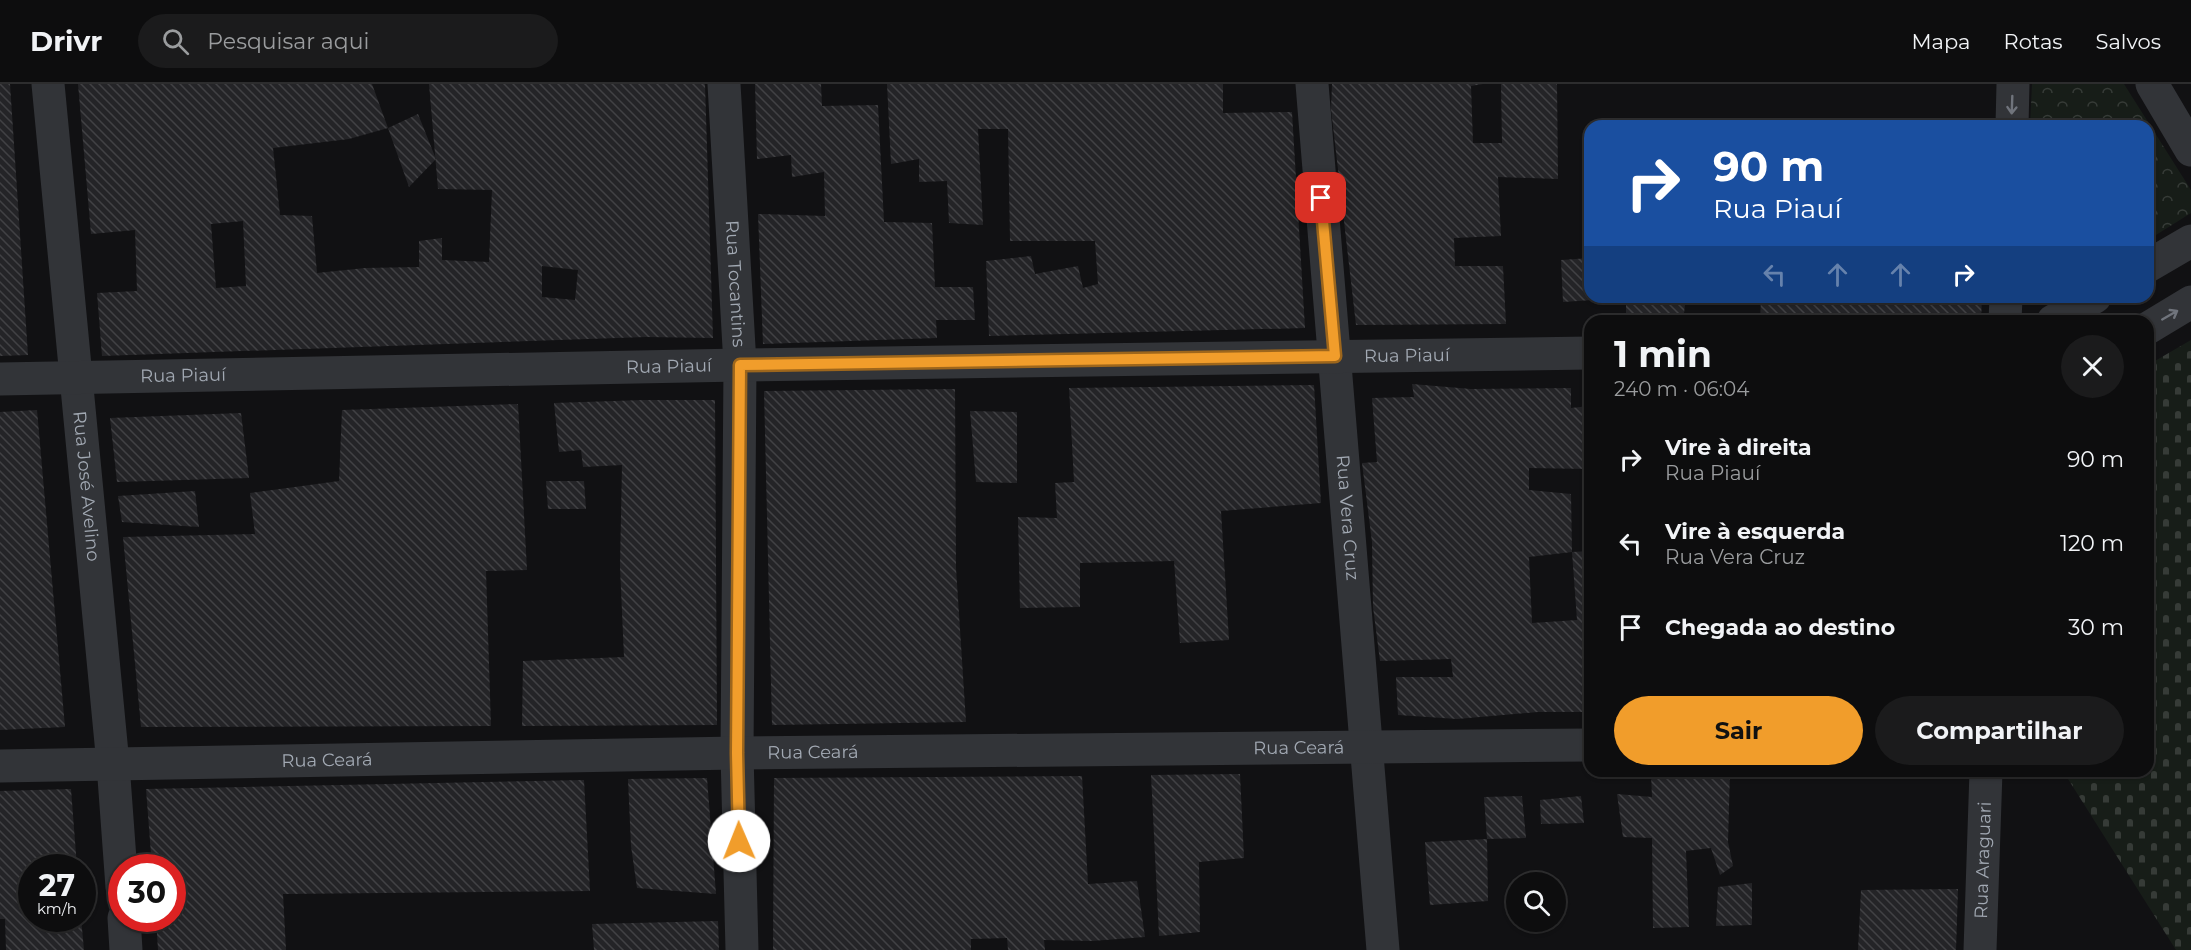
<!DOCTYPE html>
<html lang="pt">
<head>
<meta charset="utf-8">
<style>
  :root { --surface:#0d0d0e; --page:#1b1b1c; --text:#f1f3f6; --muted:#9a9c9e; --line:#2d2d2e; --accent:#f19d2b }
  body { margin:0; font-family:Montserrat,sans-serif; background:var(--page); color:var(--text); height:100vh; display:flex; flex-direction:column; font-size:22px; white-space:nowrap }
  * { box-sizing:border-box; margin:0 }
  p { font-size:20px; color:var(--muted) }
  .icon { flex:none; width:33px; height:33px; fill:none; stroke:currentColor; stroke-width:2; stroke-linecap:round; stroke-linejoin:round }
  .map { position:relative; flex:1; overflow:hidden }
  .side { position:absolute; left:1584px; top:231px; width:570px; height:462px; display:flex; flex-direction:column; background:var(--surface); border-radius:18px; box-shadow:0 2px 4px #0004,0 0 0 2px var(--line) }
  .side>* { flex:none }
  .guide { position:absolute; left:1584px; top:36px; width:570px; height:183px; border-radius:18px; box-shadow:0 2px 4px #0004,0 0 0 2px var(--line); background:#1a4fa0; color:#fff; overflow:hidden }
  .buttons { position:absolute; left:1506px; top:788px; display:grid; gap:12px }
  .buttons a { display:grid; place-items:center; width:60px; height:60px; border-radius:50%; background:var(--surface); box-shadow:0 2px 4px #0004,0 0 0 2px var(--line); font-size:30px }
  .speed { position:absolute; left:18px; top:770px; display:flex; gap:12px; font-size:30px; font-weight:700; text-align:center }
  .speed>* { display:grid; place-content:center; width:78px; height:78px; border-radius:50%; background:var(--surface); box-shadow:0 2px 4px #0004,0 0 0 2px var(--line); line-height:1 }
  .speed small { font-size:15px; font-weight:400 }
  .speed .limit { border:9px solid #d22; background:#fff; color:#111 }
  .pin { position:absolute; display:grid; place-items:center; width:51px; height:51px; color:#fff; margin:-26px; border-radius:12px; box-shadow:0 3px 9px #0006 }
  .me { position:absolute; width:66px; margin:-33px; rotate:359deg; stroke-linejoin:round; filter:drop-shadow(0 0 4px #0008) }
  .turn { display:flex; align-items:center; gap:21px; height:126px; padding:0 30px; font-size:27px }
  .turn .icon { width:78px; height:78px; stroke-width:2.5 }
  .turn b { display:block; font-size:42px; line-height:51px }
  .lanes { display:flex; align-items:center; height:57px; padding:0 30px; background:#0003; justify-content:center; gap:30px; direction:ltr }
  .lanes .off { opacity:.35 }
  .round { display:grid; place-items:center; flex:none; width:63px; height:63px; border-radius:32px; background:var(--page) }
  .overview { display:flex; align-items:center; justify-content:space-between; height:102px; padding:0 30px }
  h1 { font-size:36px; font-weight:700; line-height:45px }
  .primary-button { display:flex; gap:12px; margin-top:auto; padding:12px 30px }
  .primary-button a { flex:1; height:69px; border-radius:36px; background:var(--accent); color:#111; font-size:24px; font-weight:700; line-height:69px; text-align:center }
  .primary-button a+a { background:var(--page); color:var(--text) }
  ul { padding:0; list-style:none }
  li { display:flex; align-items:center; gap:18px; height:84px; padding:0 30px }
  li div { flex:1 }
  li b { display:block; font-size:22px }
  li em { font-style:normal }
  header { display:flex; align-items:center; gap:36px; box-sizing:border-box; height:84px; padding:0 30px; background:var(--surface); border-bottom:2px solid var(--line) }
  header strong { font-size:28px }
  nav { display:flex; gap:33px; margin-inline-start:auto; font-size:21px }
  .search { width:420px; height:54px; background:var(--page); display:flex; align-items:center; gap:15px; box-sizing:border-box; padding:0 21px; border-radius:33px; color:var(--muted); font-size:22px }
  .map>svg:first-child { display:block }
  .cemetery { fill:url(#cemetery-stones) }
  .park { fill:url(#park-crowns) }
  .building { fill:url(#building-back-hatch); fill-rule:evenodd }
  .lines { fill:none; stroke-linecap:round; stroke-linejoin:round }
  .minor { stroke:#323438; stroke-width:33 }
  .oneway { stroke:#70747c }
  .route-casing { stroke:#9d661c; stroke-width:15 }
  .route { stroke:#f19d2b; stroke-width:10 }
  .labels { text-anchor:middle; dominant-baseline:central; stroke-width:6; stroke-linejoin:round; paint-order:stroke }
  .street-label { font-size:18px; fill:#a2a9b3; stroke:#0c0c0e }
</style>
</head>
<body>
<header>
<strong>Drivr</strong>
<div class="search"><svg class="icon" aria-label="search" viewBox="0 0 24 24"><circle cx="10" cy="10" r="6"/><path d="M15 15l6 6"/></svg>Pesquisar aqui</div>
<nav><a>Mapa</a><a>Rotas</a><a>Salvos</a></nav>
</header>
<div class="map">
<svg width="2191" height="866" viewBox="0 0 2191 866">
  <defs>
    <pattern id="cemetery-stones" width="16" height="16" patternUnits="userSpaceOnUse" patternTransform="scale(1.5)"><rect width="16" height="16" fill="#171d18"/><path d="M2 7V4a2 2 0 0 1 4 0v3zM10 15v-3a2 2 0 0 1 4 0v3z" fill="#363b37"/></pattern>
    <pattern id="park-crowns" width="20" height="18" patternUnits="userSpaceOnUse" patternTransform="scale(1.5)"><rect width="20" height="18" fill="#171d18"/><path d="M2 6a3 3 0 1 1 6 0M12 15a3 3 0 1 1 6 0" fill="none" stroke="#363b37"/></pattern>
    <pattern id="building-back-hatch" width="6" height="6" patternUnits="userSpaceOnUse" patternTransform="scale(1.5)"><rect width="6" height="6" fill="#242427"/><path d="M-1 5l2 2M0 0l6 6M5-1l2 2" fill="none" stroke="#414144"/></pattern>
  </defs>
  <rect width="100%" height="100%" fill="#111113"/>
  <path class="cemetery" d="M2191,256V866H2176L2063,687H2148V281Z"/>
  <path class="park" d="M2032,0H2124L2191,106V129L2148,156V42H2030Z"/>
  <path class="building" d="M0,0H10L28,271L0,272Z
    M78,0H372L388,44L349,55L273,64L280,131L312,132L317,189L365,184L419,183V157L442,154V176L489,178L492,106L438,105L429,0H705L713,254L646,253L102,272L97,209L137,207L135,146L91,150ZM243,137L246,202L216,204L211,140ZM542,182L578,186L575,216L542,213Z
    M755,0H821L822,22L878,21L884,138L932,139L935,203H973L975,236H936L937,254L763,260L758,130L825,132L824,88L792,93L791,71L757,75Z
    M887,0H1223V29L1292,28L1305,244L989,252L986,177L1031,172L1035,190L1078,182L1083,204L1098,200L1095,157H1010L1008,45H978L983,141L949,139L947,97L919,98V75L891,80Z
    M1332,0H1483L1471,2L1473,59H1502L1501,0H1557L1558,95L1498,93L1501,152L1454,154L1455,182H1503L1506,240L1356,241L1331,25Z
    M418,30L436,75L409,103L388,44Z
    M1590,174V213L1593,216L1563,218L1561,176Z
    M1626,213H1686L1683,237H1626Z
    M1761,213H1982L1981,237H1760Z
    M1412,300L1471,305L1571,304V324L1590,322V385L1529,384V406L1571,410L1572,468L1529,473L1532,539L1577,536L1572,468L1590,467V628H1538L1457,635L1398,631L1396,593H1453L1451,575L1380,577L1373,523L1372,458L1362,379L1377,378L1372,314L1414,313Z
    M1314,301L1321,419L1221,427L1229,556L1180,559L1174,477L1080,479V523L1020,524L1018,433L1057,434L1055,399L1074,398L1069,304Z
    M955,305L956,484L966,638L772,641L764,307Z
    M643,316H715L717,641L522,642L523,577L624,573L620,483L622,381L583,383L581,366L559,368L554,319Z
    M518,320L527,486L486,487L491,642L141,643L123,453L255,450L250,409L339,397L342,326Z
    M37,326L65,643L0,646V328Z
    M970,327L1017,328V399L976,398Z
    M241,329L249,394L117,398L110,334Z
    M546,397H584L586,425H548Z
    M195,407L199,443L122,438L118,412Z
    M1675,687H1730L1728,758L1733,782L1720,791L1711,764L1686,767L1689,843L1653,844L1652,754L1623,753L1617,710L1652,713L1651,690Z
    M1240,690L1244,774L1199,778L1200,848L1159,852L1151,691Z
    M1082,692L1088,800L1137,797L1145,853L1092,857L1044,856L1045,866H1008L1007,854L971,855V866H773L774,694Z
    M707,694L716,810L637,804L631,762L628,695Z
    M584,696L590,807L283,810L286,866H158L156,834H172V783H152L146,705Z
    M71,705L77,783H32V834H81L84,866H6L5,835H0V707Z
    M1522,712L1526,754L1487,755L1484,713Z
    M1581,712L1584,739L1541,740L1540,716Z
    M1487,755L1488,817L1430,821L1425,758Z
    M1752,799V841L1716,842L1718,803Z
    M1958,805L1956,866H1858L1861,806Z
    M718,837L719,866H594L592,840Z"/>
  <g class="lines">
    <g class="minor">
      <path id="s1" d="M48,0L113,680L122,803"/>
      <path id="s2" d="M724,0L740,281L737,669L742,866"/>
      <path id="s3" d="M1312,0L1383,866"/>
      <path d="M2152,0L2191,66"/>
      <path d="M2012,42L2013,0"/>
      <path d="M2148,182L2191,157"/>
      <path d="M2005,237L2006,213"/>
      <path d="M2053,237L2095,213"/>
      <path d="M2148,244L2191,218"/>
      <path id="s4" d="M0,295L740,281L1590,269"/>
      <path id="s5" d="M0,682L737,669L1590,661"/>
      <path d="M124,834L126,866"/>
      <path id="s6" d="M1980,866L1986,687"/>
    </g>
  </g>
  <defs><path id="oneway-shaft" d="M-6 0H5M1.5-3L5.5 0L1.5 3" fill="none" stroke-width="1.6" stroke-linecap="round" stroke-linejoin="round" transform="scale(1.5)"/></defs>
  <g class="oneway">
    <use href="#oneway-shaft" transform="translate(2012 21) rotate(92)"/>
    <use href="#oneway-shaft" transform="translate(2170 231) rotate(-30)"/>
  </g>
  <g class="lines">
    <defs>
      <path id="route" d="M739,757L737,669L740,281L1335,272L1321,114"/>
    </defs>
    <use href="#route" class="route-casing"/>
    <use href="#route" class="route"/>
  </g>
  <g class="labels">
    <g class="street-label">
      <text stroke="none"><textPath href="#s2" startOffset="200">Rua Tocantins</textPath></text>
      <text stroke="none"><textPath href="#s4" startOffset="1407">Rua Piauí</textPath></text>
      <text stroke="none"><textPath href="#s4" startOffset="669">Rua Piauí</textPath></text>
      <text stroke="none"><textPath href="#s4" startOffset="183">Rua Piauí</textPath></text>
      <text stroke="none"><textPath href="#s1" startOffset="404">Rua José Avelino</textPath></text>
      <text stroke="none"><textPath href="#s3" startOffset="435">Rua Vera Cruz</textPath></text>
      <text stroke="none"><textPath href="#s5" startOffset="1299">Rua Ceará</textPath></text>
      <text stroke="none"><textPath href="#s5" startOffset="813">Rua Ceará</textPath></text>
      <text stroke="none"><textPath href="#s5" startOffset="327">Rua Ceará</textPath></text>
      <text stroke="none"><textPath href="#s6" startOffset="90">Rua Araguari</textPath></text>
    </g>
  </g>
</svg>
<div class="buttons">
<a><svg class="icon" aria-label="search" viewBox="0 0 24 24"><circle cx="10" cy="10" r="6"/><path d="M15 15l6 6"/></svg></a>
</div>
<div class="speed"><div>27<small>km/h</small></div><div class="limit">30</div></div>
<div class="pin" style="left:1321px;top:114px;background:#d93025"><svg class="icon" aria-label="arrive" viewBox="0 0 24 24"><path d="M6 21V4h12l-3 4 3 4H6"/></svg></div>
<svg class="me" style="left:739px;top:757px" viewBox="-20 -20 40 40"><circle r="19" fill="#fff"/><path d="M0-13L10 11 0 6-10 11z" fill="#f19d2b"/></svg>
<div class="guide">
<div class="turn"><svg class="icon" aria-label="right" viewBox="0 0 24 24"><path d="M7 20v-9h11M14 6l5 5-5 5"/></svg><div><b>90 m</b>Rua Piauí</div></div>
<div class="lanes"><svg class="icon off" aria-label="left" viewBox="0 0 24 24"><path d="M17 20v-9H6M10 6l-5 5 5 5"/></svg><svg class="icon off" aria-label="ahead" viewBox="0 0 24 24"><path d="M12 20V5M6 11l6-6 6 6"/></svg><svg class="icon off" aria-label="ahead" viewBox="0 0 24 24"><path d="M12 20V5M6 11l6-6 6 6"/></svg><svg class="icon" aria-label="right" viewBox="0 0 24 24"><path d="M7 20v-9h11M14 6l5 5-5 5"/></svg></div>
</div>
<section class="side">
<div class="overview"><div><h1>1 min</h1><p>240 m · 06:04</p></div><a class="round"><svg class="icon" aria-label="close" viewBox="0 0 24 24"><path d="M6 6l12 12M18 6L6 18"/></svg></a></div>
<ul>
<li><svg class="icon" aria-label="right" viewBox="0 0 24 24"><path d="M7 20v-9h11M14 6l5 5-5 5"/></svg><div><b>Vire à direita</b><p>Rua Piauí</p></div><em>90 m</em></li>
<li><svg class="icon" aria-label="left" viewBox="0 0 24 24"><path d="M17 20v-9H6M10 6l-5 5 5 5"/></svg><div><b>Vire à esquerda</b><p>Rua Vera Cruz</p></div><em>120 m</em></li>
<li><svg class="icon" aria-label="arrive" viewBox="0 0 24 24"><path d="M6 21V4h12l-3 4 3 4H6"/></svg><div><b>Chegada ao destino</b></div><em>30 m</em></li>
</ul>
<div class="primary-button"><a>Sair</a><a>Compartilhar</a></div>
</section>
</div>
</body>
</html>
